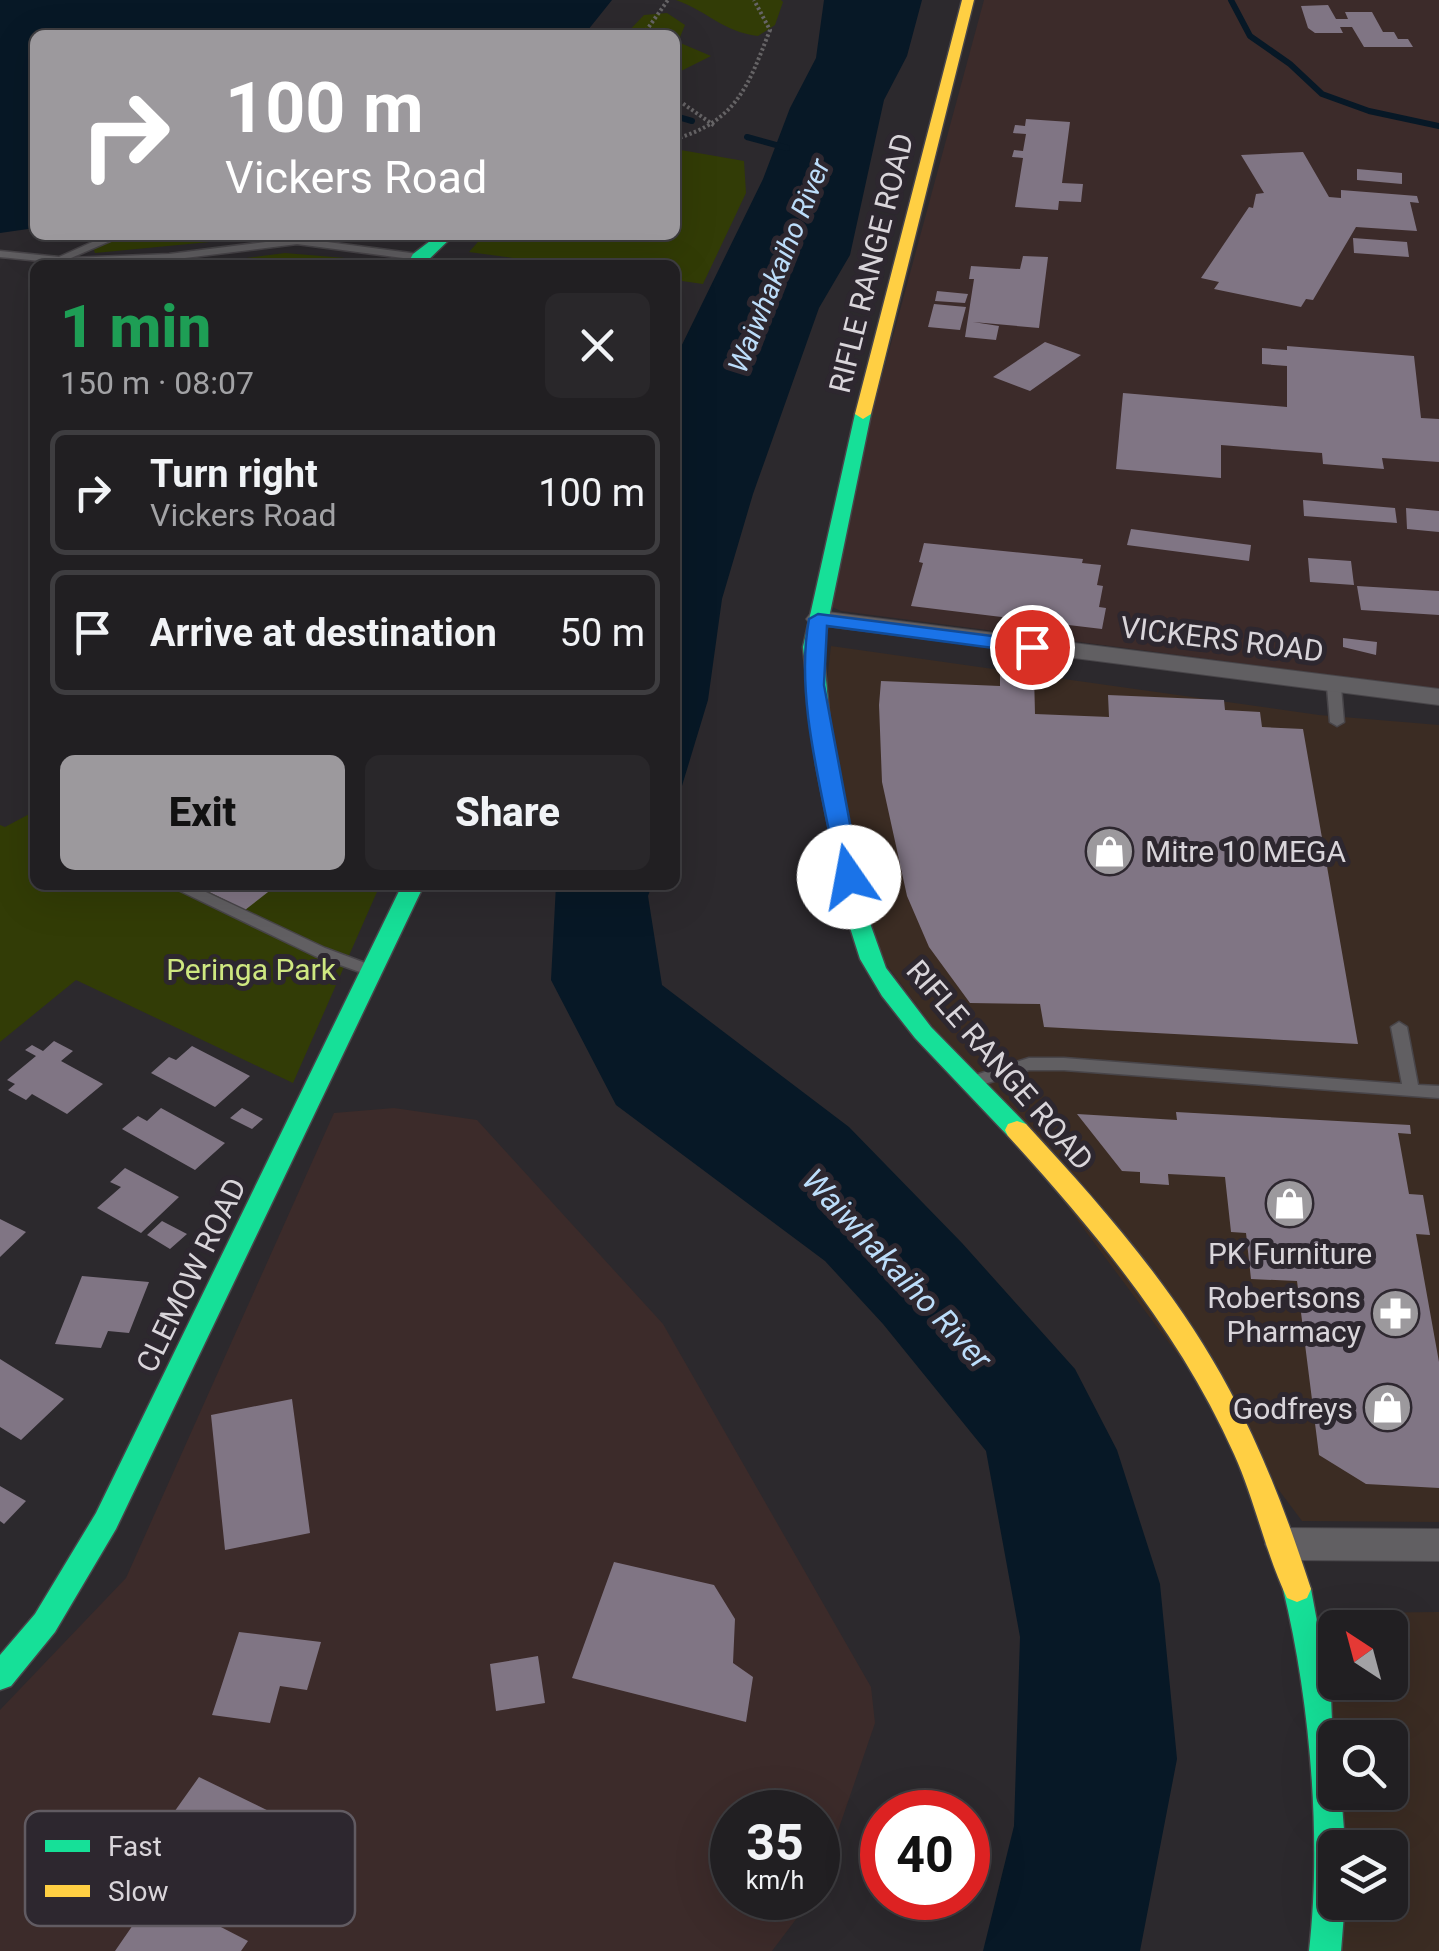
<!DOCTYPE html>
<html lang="en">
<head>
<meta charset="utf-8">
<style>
  :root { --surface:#211f22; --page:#29272a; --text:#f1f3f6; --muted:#a2a2a5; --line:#3e3d40; --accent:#9c999d }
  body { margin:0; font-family:Roboto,sans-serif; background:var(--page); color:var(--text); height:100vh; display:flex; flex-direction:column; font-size:38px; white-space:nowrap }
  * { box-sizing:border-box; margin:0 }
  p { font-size:32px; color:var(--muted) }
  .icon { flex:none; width:55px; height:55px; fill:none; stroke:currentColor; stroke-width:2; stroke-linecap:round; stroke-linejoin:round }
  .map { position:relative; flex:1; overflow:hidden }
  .panel { position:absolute; left:30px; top:260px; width:650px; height:630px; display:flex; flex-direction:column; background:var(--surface); border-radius:15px; box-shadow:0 10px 40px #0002,0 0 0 2px var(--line) }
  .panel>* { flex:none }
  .banner { position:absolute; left:30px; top:30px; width:650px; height:210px; border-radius:15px; box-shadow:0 10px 40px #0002,0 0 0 2px var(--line); background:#9c999d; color:#fff; overflow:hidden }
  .needle { width:65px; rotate:324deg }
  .buttons { position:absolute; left:1318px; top:1610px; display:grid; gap:20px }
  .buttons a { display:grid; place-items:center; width:90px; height:90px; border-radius:15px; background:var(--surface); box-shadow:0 10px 40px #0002,0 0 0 2px var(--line); font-size:50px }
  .speed { position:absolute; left:710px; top:1790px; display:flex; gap:20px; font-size:50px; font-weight:700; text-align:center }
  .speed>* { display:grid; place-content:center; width:130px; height:130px; border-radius:50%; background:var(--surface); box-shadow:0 10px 40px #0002,0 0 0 2px var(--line); line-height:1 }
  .speed small { font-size:25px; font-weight:400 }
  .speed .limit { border:15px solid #d22; background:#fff; color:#111 }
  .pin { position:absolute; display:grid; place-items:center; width:85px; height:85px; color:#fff; margin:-42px; border:5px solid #fff; border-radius:50%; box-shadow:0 2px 10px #0007 }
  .me { position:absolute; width:110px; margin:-55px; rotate:348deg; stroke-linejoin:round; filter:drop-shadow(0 0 8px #0008) }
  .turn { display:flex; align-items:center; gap:35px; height:210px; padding:0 30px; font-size:45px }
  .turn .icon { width:130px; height:130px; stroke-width:2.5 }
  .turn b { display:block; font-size:70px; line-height:85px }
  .round { display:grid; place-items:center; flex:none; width:105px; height:105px; border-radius:15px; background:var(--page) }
  .headline { display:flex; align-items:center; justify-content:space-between; height:170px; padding:0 30px }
  h1 { font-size:60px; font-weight:800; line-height:75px; color:#1e9e55 }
  .primary-button { display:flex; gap:20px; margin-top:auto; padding:20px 30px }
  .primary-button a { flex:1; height:115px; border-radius:15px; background:var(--accent); color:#111; font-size:40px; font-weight:800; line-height:115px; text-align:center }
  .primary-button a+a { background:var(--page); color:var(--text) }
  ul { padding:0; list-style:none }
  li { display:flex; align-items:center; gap:30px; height:125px; margin:0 20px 15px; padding:0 10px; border:5px solid var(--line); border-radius:15px }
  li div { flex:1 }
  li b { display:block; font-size:38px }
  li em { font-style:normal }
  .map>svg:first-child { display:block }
  .commercial { fill:#3b2c23; fill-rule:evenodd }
  .industrial { fill:#3c2b2a }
  .green { fill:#323c06 }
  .water { fill:#071826 }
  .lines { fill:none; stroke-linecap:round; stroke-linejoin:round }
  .stream { stroke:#071826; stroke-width:6 }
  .building { fill:#807584 }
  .lane-casing { stroke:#484549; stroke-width:3 }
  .street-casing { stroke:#484549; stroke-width:2 }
  .fast-casing { stroke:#484549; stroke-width:3 }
  .slow-casing { stroke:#484549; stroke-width:3 }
  .path { stroke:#666466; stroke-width:4; stroke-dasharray:2.5 2.5; stroke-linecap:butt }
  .lane { fill:#615f62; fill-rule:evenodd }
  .street { fill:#615f62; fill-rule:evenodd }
  .fast { fill:#16e098; fill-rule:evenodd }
  .slow { fill:#ffcf43; fill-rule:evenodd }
  .route { fill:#1a73e8; stroke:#114b97; stroke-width:2.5 }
  .labels { text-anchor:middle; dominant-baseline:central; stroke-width:10; stroke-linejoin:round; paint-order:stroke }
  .far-water-label { font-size:28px; font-style:italic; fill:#bcddfa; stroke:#2d272f }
  .street-label { font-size:30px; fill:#d9d5da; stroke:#2d272f }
  .poi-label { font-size:30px; fill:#d9d5da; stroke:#2d272f; text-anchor:end }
  .park-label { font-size:30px; fill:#cee780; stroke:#2d272f }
  .water-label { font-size:32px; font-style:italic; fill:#bcddfa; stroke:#2d272f }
  .key { fill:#2d272f; stroke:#615b62; stroke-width:2.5 }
  .key-label { font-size:28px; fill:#d9d5da }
</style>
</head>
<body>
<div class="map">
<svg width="1439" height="1951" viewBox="0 0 1439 1951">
  <rect width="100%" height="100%" fill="#2c292d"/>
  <path class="commercial" d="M831,646L1319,715L1439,725V1522L1302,1521L871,944L821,731Z
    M1439,1612V1951H1328L1330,1630L1347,1613ZM1335,1628H1390V1682H1335ZM1335,1738H1390V1792H1335ZM1335,1848H1390V1902H1335Z"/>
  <path class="industrial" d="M984,0H1439V689L841,611L821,602Z
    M394,1108L477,1120L663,1324L871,1687L875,1723L818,1889V1812H732V1898H812L772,1951H0V1710L126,1578L334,1113Z"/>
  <path class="green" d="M676,0H781L783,2L775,25L758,36C721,31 711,13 676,0Z
    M667,13L685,25L678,42L711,56L675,74V35H625L644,15Z
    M675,149L744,161L746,193L703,284L675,280V265H565L469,252L484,235H675Z
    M151,235H282L95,253L93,247L117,239Z
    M285,253L345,258L363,265H193Z
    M35,811V885H380L293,1083L76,980L0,1042V825L5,827Z"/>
  <path class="water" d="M0,0H612L584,35H35V228L0,233Z
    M824,0H922L907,56L884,100L850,255L819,308L753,494L722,599L708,700L675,809V359L763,179L790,108L816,58Z
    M556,885H652L648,896L662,985L849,1127L962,1243L1075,1369L1117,1450L1160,1584L1177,1759L1140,1951H983L1014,1826L1020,1637L986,1451L883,1324L825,1261L616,1105L551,980Z"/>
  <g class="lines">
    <path class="stream" d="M1231,0L1250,36L1290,64L1322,94L1369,111L1439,126
      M675,116L692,121
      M747,137L787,148"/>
  </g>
  <path class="building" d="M1328,5L1336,19H1348L1345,12H1372L1383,32H1394L1398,39H1408L1413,47H1364L1352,27H1340L1343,33H1315L1308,28L1301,6Z
    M1026,119L1070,122L1062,183L1083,184L1081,202L1059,201L1058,210L1015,207L1023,158L1012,157L1014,150L1023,151L1026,134L1013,133L1015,125L1025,126Z
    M1303,152L1329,197L1341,198V190L1417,196L1419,203L1410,202L1417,231L1356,227L1313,300L1306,299L1301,307L1214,289L1219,282L1201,278L1249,207L1253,208L1256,194L1264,193L1241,155Z
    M1357,169L1402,173V184L1357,180Z
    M1353,238L1407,242L1409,257L1354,253Z
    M1023,256L1048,257L1039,328L973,322L999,326L996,340L965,337L974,279H969L971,266L1020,269Z
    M937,291L968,294L965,303L935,301Z
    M934,304L966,307L960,330L928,327Z
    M1045,342L1081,355L1030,391L993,377Z
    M1287,346L1414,356L1421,418L1439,419V462L1382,458L1384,469L1323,464L1322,453L1221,445V478L1116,469L1123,393L1287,407V366L1262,364V348L1287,350Z
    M1303,500L1395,508L1397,523L1304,516Z
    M1406,508L1439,511V532L1407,529Z
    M1131,529L1251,545L1249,561L1127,545Z
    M924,543L1083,559L1082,563L1101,565L1097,585L1103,586L1099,607L1106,608L1102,629L911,606L923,563L919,562Z
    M1308,558L1351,561L1354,585L1310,582Z
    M1357,586L1439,591V615L1361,610Z
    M1343,638L1377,642L1376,655L1343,647Z
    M1000,673L1034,674L1035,714L1109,717L1108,695L1224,700L1225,710L1260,712L1262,727L1303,729L1358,1044L1044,1027L1040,1004L970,1003L929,947L907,896L882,782L879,705L881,681L1000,686Z
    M211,885H277L245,910L205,890Z
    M54,1041L73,1051L61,1061L103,1084L67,1114L32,1094L26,1100L8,1090L15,1084L7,1080L36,1056L25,1050L32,1045L43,1051Z
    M192,1046L250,1076L215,1107L151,1073L169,1057L176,1060Z
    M161,1108L225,1143L195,1170L122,1129L138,1116L147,1121Z
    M242,1108L263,1119L252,1129L230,1118Z
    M1176,1112L1410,1125L1411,1134L1398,1133L1409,1194L1423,1195L1430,1235L1416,1234L1439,1362V1488L1366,1484L1319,1455L1297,1281L1251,1279L1246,1233L1231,1232L1225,1177L1168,1174L1169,1185L1140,1183V1172L1122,1171L1077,1114L1177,1120Z
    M125,1168L179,1197L141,1233L97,1208L121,1187L110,1182Z
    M0,1219L26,1232L0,1257Z
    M162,1221L187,1234L170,1249L147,1235Z
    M82,1276L149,1282L129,1333L108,1331L101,1348L55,1344Z
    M0,1359L64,1399L21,1440L0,1427Z
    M292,1399L310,1533L225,1550L211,1415Z
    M0,1486L26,1501L4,1524L0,1521Z
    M614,1562L714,1585L735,1619L733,1663L753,1677L746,1722L572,1678Z
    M239,1632L321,1642L307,1690L280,1686L270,1723L212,1715Z
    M538,1656L545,1703L496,1711L490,1664Z
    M199,1777L281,1817L228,1896L145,1853Z
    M155,1893L248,1941L241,1951H115Z"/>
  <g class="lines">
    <defs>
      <path id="lane" d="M108,235H124L71,258L169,254L297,238L418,254L423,257L418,260L297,244L169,260L81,265L0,257V251L59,257Z
        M1334,683L1341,687L1344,722L1337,726L1330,722L1327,687Z
        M172,885H191L325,948L376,967L378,971L371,976L315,956L174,888Z
        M1399,1022L1407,1027L1418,1085L1439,1086V1098L1064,1070H1029L975,1087L969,1085L967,1081L969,1077L1029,1058H1064L1402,1084L1391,1027Z"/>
      <path id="street" d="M819,611L1439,689V705L810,624L806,619L810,614Z
        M1284,1528L1439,1529V1561L1284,1560L1271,1556L1265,1544L1271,1532Z"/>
      <path id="fast" d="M438,235H454L423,265H407L413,254Z
        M863,409L871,414L823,647L831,735L848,823L871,926L886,968L931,1027L1026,1124L1029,1130L1026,1136H1008L915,1038L882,996L860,959L846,915L816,765L803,647L855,414Z
        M402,885H424L116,1529L55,1632L11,1686L0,1690V1655L35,1614L96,1513Z
        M1297,1576L1307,1580L1311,1589L1331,1697L1335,1792H1341L1345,1842V1848H1335V1902H1345L1341,1951H1309C1322,1839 1310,1699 1283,1589L1287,1580Z"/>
      <path id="slow" d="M962,0H974L871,414L863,419L855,414Z
        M1017,1121L1026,1124C1102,1206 1177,1291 1230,1391C1264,1454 1289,1521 1311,1589L1307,1598L1297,1602L1287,1598C1265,1552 1255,1500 1234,1454C1180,1333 1096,1233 1008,1136L1005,1130L1008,1124Z"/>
    </defs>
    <use href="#lane" class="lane-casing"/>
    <use href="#street" class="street-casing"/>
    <use href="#fast" class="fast-casing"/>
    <use href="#slow" class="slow-casing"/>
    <path class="path" d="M643,35L668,0
      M675,98L715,126
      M675,139C737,121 748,86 770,30L754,0"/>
    <use href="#lane" class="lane"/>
    <use href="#street" class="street"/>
    <use href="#fast" class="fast"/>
    <use href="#slow" class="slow"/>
  </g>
  <path class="route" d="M818,614L1032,641L1042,647L1032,653L827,626L824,685L860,877L849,884L838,877C824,797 794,699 809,619Z"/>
  <defs>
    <symbol id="shop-disc" viewBox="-11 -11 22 22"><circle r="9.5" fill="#9c999d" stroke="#2d272f"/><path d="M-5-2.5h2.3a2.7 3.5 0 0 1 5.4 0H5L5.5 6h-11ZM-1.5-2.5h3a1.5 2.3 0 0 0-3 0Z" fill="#fff"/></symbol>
    <symbol id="pharmacy-disc" viewBox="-11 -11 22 22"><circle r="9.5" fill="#9c999d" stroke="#2d272f"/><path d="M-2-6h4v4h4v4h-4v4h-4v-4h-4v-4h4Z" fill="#fff"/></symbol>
  </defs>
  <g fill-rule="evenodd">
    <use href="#shop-disc" x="1082" y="824" width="55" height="55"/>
    <use href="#shop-disc" x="1262" y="1176" width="55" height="55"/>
    <use href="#pharmacy-disc" x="1368" y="1286" width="55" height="55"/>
    <use href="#shop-disc" x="1360" y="1380" width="55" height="55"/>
  </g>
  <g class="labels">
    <g class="far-water-label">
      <text transform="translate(779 266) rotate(-68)">Waiwhakaiho River</text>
    </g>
    <g class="street-label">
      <text transform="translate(871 263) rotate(-76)">RIFLE RANGE ROAD</text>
      <text transform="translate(1222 639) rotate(7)">VICKERS ROAD</text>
      <text transform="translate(1000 1065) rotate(49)">RIFLE RANGE ROAD</text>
      <text transform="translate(191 1275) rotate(-64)">CLEMOW ROAD</text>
    </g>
    <g class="poi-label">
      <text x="1145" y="851" text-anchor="start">Mitre 10 MEGA</text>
      <text x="1290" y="1253" text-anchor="middle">PK Furniture</text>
      <text x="1361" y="1297">Robertsons<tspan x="1361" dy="34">Pharmacy</tspan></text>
      <text x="1353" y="1408">Godfreys</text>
    </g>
    <g class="park-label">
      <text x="251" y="969">Peringa Park</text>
    </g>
    <g class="water-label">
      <text transform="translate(897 1269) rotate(47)">Waiwhakaiho River</text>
    </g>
  </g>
  <rect x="25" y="1811" width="330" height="115" rx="15" class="key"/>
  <rect x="45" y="1840" width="45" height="12" fill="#16e098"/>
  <rect x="45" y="1885" width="45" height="12" fill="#ffcf43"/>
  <g class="key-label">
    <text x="108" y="1856">Fast</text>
    <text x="108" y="1901">Slow</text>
  </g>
</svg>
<div class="buttons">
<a><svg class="needle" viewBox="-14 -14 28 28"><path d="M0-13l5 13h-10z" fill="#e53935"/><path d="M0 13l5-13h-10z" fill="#a2a2a5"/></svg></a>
<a><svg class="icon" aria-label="search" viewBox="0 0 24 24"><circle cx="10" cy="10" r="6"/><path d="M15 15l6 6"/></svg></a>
<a><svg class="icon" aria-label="layers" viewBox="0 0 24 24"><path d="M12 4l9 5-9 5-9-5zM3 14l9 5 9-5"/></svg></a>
</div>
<div class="speed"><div>35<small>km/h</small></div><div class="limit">40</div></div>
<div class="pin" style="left:1032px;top:647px;background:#d93025"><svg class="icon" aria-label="arrive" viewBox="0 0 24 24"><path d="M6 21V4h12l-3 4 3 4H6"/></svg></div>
<svg class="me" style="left:849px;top:877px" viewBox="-20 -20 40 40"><circle r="19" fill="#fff"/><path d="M0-13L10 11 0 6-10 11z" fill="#1a73e8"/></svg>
<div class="banner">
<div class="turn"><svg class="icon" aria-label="right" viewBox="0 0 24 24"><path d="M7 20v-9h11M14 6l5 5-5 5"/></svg><div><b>100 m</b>Vickers Road</div></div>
</div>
<section class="panel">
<div class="headline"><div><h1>1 min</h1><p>150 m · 08:07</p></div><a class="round"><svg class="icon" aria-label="close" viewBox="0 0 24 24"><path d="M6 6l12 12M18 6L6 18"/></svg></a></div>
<ul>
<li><svg class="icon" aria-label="right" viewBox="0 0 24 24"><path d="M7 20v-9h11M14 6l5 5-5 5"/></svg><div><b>Turn right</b><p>Vickers Road</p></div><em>100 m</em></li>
<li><svg class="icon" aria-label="arrive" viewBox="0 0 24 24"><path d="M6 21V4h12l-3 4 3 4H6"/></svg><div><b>Arrive at destination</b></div><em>50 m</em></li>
</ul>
<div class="primary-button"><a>Exit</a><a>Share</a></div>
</section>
</div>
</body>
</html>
